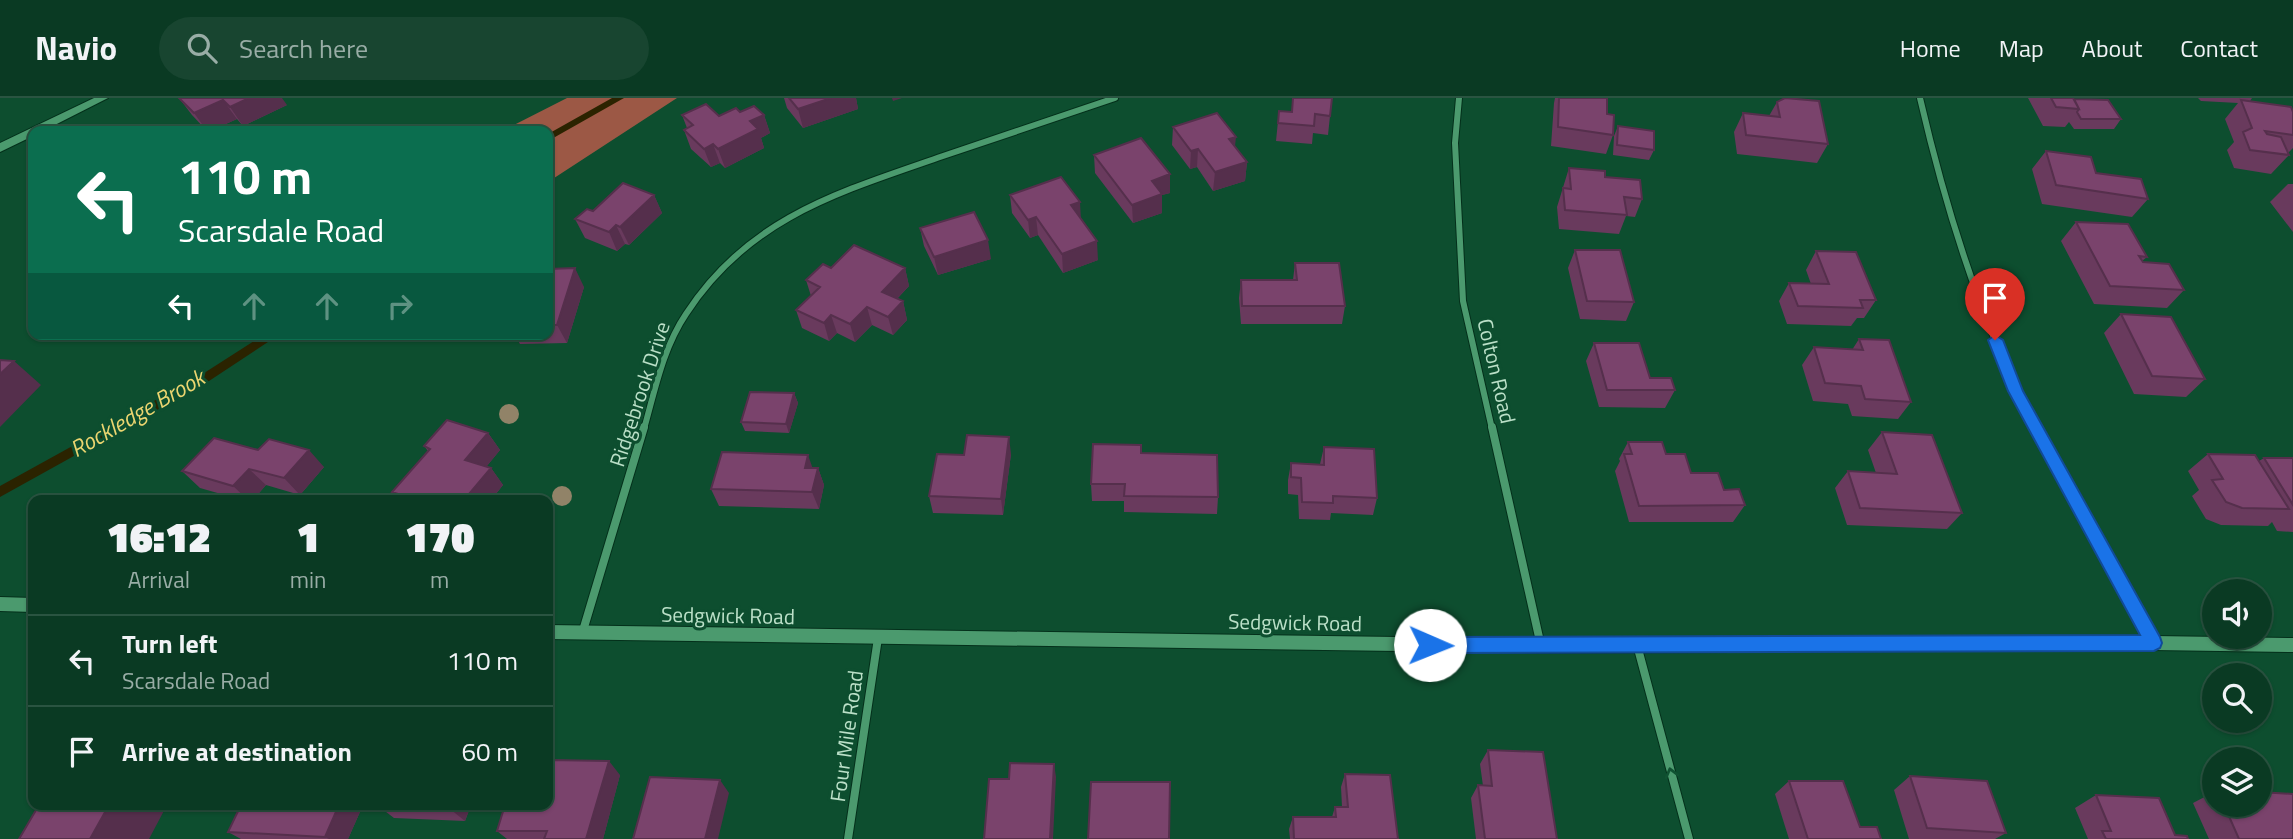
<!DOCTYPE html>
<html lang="en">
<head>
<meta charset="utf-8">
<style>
  :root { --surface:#0a3a23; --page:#184530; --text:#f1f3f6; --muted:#99ada6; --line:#2a5441 }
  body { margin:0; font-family:"Titillium Web",sans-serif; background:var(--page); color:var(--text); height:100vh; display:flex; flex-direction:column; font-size:26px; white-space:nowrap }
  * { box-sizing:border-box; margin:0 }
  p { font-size:23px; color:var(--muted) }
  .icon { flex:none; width:38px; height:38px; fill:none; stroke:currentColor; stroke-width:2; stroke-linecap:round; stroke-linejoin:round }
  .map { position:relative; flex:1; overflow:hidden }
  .side { position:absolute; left:28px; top:397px; width:525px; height:315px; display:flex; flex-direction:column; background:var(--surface); border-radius:14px; box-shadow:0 2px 5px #0004,0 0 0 2px var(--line) }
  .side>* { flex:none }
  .banner { position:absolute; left:28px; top:28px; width:525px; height:214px; border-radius:14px; box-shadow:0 2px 5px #0004,0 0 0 2px var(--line); background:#0b6e4f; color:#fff; overflow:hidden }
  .controls { position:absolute; left:2202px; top:481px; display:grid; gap:14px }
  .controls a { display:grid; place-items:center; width:70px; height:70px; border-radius:50%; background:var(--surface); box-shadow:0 2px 5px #0004,0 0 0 2px var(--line); font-size:35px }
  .pin { position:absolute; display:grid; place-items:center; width:60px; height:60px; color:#fff; margin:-72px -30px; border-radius:50% 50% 50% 0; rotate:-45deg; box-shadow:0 0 7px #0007 }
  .pin .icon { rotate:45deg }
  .me { position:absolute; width:77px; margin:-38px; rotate:91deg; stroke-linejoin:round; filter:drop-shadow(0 0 5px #0008) }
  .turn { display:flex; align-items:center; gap:24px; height:147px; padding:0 35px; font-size:32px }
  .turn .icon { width:91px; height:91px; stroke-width:2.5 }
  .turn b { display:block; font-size:49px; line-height:60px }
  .lanes { display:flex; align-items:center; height:66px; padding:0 35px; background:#0003; justify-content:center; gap:35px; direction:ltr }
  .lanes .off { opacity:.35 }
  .eta { display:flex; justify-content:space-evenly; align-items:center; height:119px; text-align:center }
  .eta b { font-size:42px; font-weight:800; line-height:49px }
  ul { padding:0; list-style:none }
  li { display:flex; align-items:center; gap:21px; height:91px; padding:0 35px; border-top:2px solid var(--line) }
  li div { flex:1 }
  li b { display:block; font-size:26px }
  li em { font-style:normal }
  header { display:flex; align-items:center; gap:42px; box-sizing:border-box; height:98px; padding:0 35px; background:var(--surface); border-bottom:2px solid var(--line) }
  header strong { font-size:33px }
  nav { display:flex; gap:38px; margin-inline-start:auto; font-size:24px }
  .search { width:490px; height:63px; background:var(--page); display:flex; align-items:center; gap:18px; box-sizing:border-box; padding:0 24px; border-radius:38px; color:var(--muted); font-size:26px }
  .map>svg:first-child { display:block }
  .forest { fill:#9c5845 }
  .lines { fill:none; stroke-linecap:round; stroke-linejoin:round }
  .stream { fill:#2b2300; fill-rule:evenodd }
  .minor-far1-casing { stroke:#04301b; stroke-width:8 }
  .minor-casing { stroke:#04301b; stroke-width:10 }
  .secondary-casing { stroke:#04301b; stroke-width:2 }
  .minor-far1 { stroke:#4b9a6e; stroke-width:6 }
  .minor { stroke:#4b9a6e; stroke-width:8 }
  .secondary { fill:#4b9a6e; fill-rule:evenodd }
  .tree { fill:#918368 }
  .wall { fill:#693a5d }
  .shaded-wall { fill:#552f4c }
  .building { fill:#7a436c; stroke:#552f4c; stroke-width:2 }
  .oneway { stroke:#105232 }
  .route { fill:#1a73e8; stroke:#114b97; stroke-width:2 }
  .labels { text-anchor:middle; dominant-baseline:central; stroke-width:6; stroke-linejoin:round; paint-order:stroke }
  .street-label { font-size:21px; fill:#bbe0c8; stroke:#0d4e2f }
  .water-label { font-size:23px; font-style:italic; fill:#ebd570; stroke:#0d4e2f }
</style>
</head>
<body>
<header>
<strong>Navio</strong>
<div class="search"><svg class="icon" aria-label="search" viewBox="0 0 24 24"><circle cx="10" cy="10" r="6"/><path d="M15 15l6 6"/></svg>Search here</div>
<nav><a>Home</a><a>Map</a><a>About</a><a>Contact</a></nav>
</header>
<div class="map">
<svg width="2293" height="741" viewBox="0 0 2293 741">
  <rect width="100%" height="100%" fill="#0d4e2f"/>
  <path class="forest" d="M567,0H677L548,84V33H502Z"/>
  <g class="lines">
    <path class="stream" d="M612,0H624L548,43V36Z
      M265,236H280L209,283L0,399V388L201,277Z"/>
    <defs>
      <path id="minor-far1" d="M1459,0L1455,45L1463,203L1492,331
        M1920,0C1946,112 1982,230 2037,331
        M644,331C655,292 663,250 686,216C749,119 840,94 943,58C1001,39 1058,19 1115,0"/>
      <path id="minor" d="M1492,329L1541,548
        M2036,329L2153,544
        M582,536L644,329
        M1637,547L1689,741
        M848,741L878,540"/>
      <path id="secondary" d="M94,0H108L43,33H33V38L0,54V45Z
        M0,499L33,500V514L0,513Z
        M548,527L1541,541L2154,538L2293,540V554L2154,552L1541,555L548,541Z"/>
    </defs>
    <use href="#minor-far1" class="minor-far1-casing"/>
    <use href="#minor" class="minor-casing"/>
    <use href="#secondary" class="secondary-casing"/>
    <use href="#minor-far1" class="minor-far1"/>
    <use href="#minor" class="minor"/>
    <use href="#secondary" class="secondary"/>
  </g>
  <g class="tree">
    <circle cx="509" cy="316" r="10"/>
    <circle cx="562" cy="398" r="10"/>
  </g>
  <path class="wall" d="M179,0L287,7L243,28L237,21L210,33H207L192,17Z
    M784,0H856L858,11L803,30L787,10Z
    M1555,0H1607V16L1613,37L1606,56L1551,48L1554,5Z
    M2028,0H2073L2074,1L2121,21L2114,31H2074L2069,24L2065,29L2043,28Z
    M2198,0H2252L2250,3L2293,14V50L2288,55L2289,57L2271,76L2234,70L2227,52L2234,44L2225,21L2238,5L2201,3Z
    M1777,4L1828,46L1817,65L1737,56L1734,34L1743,15L1769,18Z
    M1279,13L1330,18L1328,37L1313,35L1312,46L1276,43Z
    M740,14L764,17L770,35L761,40L764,50L725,70L720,65L711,69L691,51L684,32L687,30L682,17L719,18Z
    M1618,28L1654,52L1649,62L1613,57L1614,38Z
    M1173,29L1235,49L1247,64L1245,83L1213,93L1197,69L1190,71L1172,47Z
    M2046,53L2096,75L2148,101L2132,119L2042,106L2032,71Z
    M1094,57L1170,76V95L1162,97V115L1133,125L1095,75Z
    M1569,70L1642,101L1635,119L1626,118L1619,136L1559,131L1557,109Z
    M2288,86H2293V134L2270,104Z
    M654,97L662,115L629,147L625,146L617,153L585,140L575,121L593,113Z
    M1010,97L1081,122L1098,162L1063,175L1038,137L1030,140L1012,115Z
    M2076,124L2147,159L2142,163L2184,192L2167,210L2094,206L2061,143Z
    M920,130L991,161L938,177L924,148Z
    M1575,152L1634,204L1626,223L1580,221L1568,170Z
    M1816,153L1876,202L1864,220H1857L1851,228L1787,226L1779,203L1789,185L1811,186L1806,172Z
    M1295,165L1345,208L1342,226H1241L1239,200L1241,182H1293Z
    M831,170H905L909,188L897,201L903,203L907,222L893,237L872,227L855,244L837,235L829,243L802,230L796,212L811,198L806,182Z
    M548,171L584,189L567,245L520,246L514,236H548Z
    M2121,216L2205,281L2186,299L2134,296L2104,235Z
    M1859,241L1911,304L1898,321L1852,318L1848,306L1813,303L1802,267L1814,249L1852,252Z
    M1594,245L1650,280L1675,292L1665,310L1599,309L1586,263Z
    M794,295L798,305L789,335L745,333L741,324Z
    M1882,334L1962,415L1947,431L1847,427L1835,390L1848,373L1876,375L1868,352Z
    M488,335L500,352L486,369L491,370L503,387L491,402H399L392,394L428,353L424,348Z
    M1628,344L1666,356L1691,375L1724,392L1745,407L1733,424H1629L1615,373L1620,363L1619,361Z
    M1324,349L1377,400L1373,417L1331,415L1330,422L1299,421L1298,397L1288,396V382L1291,365L1320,366Z
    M258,352L324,369L300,397L266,387L253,402H242L200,390L182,373Z
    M1141,355L1218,399L1217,416L1124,414V403H1092L1091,386Z
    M1011,356L1003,417L933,415L929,398L964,357Z
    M2208,356L2259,363L2264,360H2293V434L2277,433L2272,424L2268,428L2221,427L2206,421L2192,398L2199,392L2188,373Z
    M813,370H818L824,387L819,411L719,408L711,391Z
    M1488,652L1557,741H1476L1471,700L1478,687L1483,688L1480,666Z
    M1345,676L1398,741H1290L1289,731L1293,719H1332L1335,709H1342L1341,689Z
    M620,677L603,741H507L497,733Z
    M1910,678L2006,735L1995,741H1909L1894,692Z
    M1789,683L1860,729L1881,741H1789L1775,696Z
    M2214,694V707H2259L2293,741H2209L2193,705Z
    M2096,697L2175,737L2188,741H2088L2075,710Z
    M363,707L348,741H241L228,734Z
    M377,707H471L465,723L394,720Z"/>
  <path class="shaded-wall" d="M249,0H282L287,7L243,28L230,9Z
    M831,0H856L858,11L803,30L798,11Z
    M892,0H902L893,3Z
    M223,2L237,21L210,33H207L194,15Z
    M764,17L770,35L761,40L764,50L725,70L718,51L750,23Z
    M1236,39L1234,58L1229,41Z
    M713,46L720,65L711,69L704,51Z
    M1198,51L1197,69L1190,71L1191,53Z
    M1247,64L1245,83L1213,93L1215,74Z
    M1170,76V95L1162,97V115L1133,125L1132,107L1152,83Z
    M654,97L662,115L629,147L620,129Z
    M1080,104L1081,123L1071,107Z
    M1036,119L1038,137L1030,140L1028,122Z
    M616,127L625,146L617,153L609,134Z
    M988,142L991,161L938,177L934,159Z
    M1097,143L1098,162L1063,175L1062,156Z
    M575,170L584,189L567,245L557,227Z
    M905,170L909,188L886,212L882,194Z
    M903,203L907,222L893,237L888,219Z
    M867,209L872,227L855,244L850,226Z
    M831,217L837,235L829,243L824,225Z
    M14,263L41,287L0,329V276Z
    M794,295L798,305L789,335L786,326Z
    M488,335L500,352L478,379L465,362Z
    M1009,339L1011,356L1003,417L1001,401Z
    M309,352L324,369L300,397L284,380Z
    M808,357L814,374L805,370Z
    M491,370L503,387L491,402H464Z
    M818,370L824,387L819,411L812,394Z
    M249,371L266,387L253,402H248L233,388Z
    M609,663L620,677L603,741H586Z
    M1054,666L1056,679L1053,741H1050Z
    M720,682L729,695L718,741H705Z
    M109,707H167L149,741H90Z
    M339,707H363L348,741H329L325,739Z
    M451,707H471L465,723L450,711Z"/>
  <path class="building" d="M179,0H249L230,9L223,2L194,15Z
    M789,0H831L798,11Z
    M1293,0H1332L1330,18L1315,16L1314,28L1278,25L1279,13L1292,14Z
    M1559,0H1607V16L1614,17L1613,37L1558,29Z
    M1785,0L1819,3L1828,46L1746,37L1743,15L1780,19L1777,4Z
    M2051,0H2073L2079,11L2056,9Z
    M2074,1L2108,2L2121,21H2081L2077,14L2079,11Z
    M2241,2L2291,9L2293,14V37L2265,33L2267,36L2281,39L2289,57L2250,52L2243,34L2252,30Z
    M706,6L719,18L736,10L740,14L754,8L764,17L750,23L758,31L718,51L713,46L704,51L684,32L693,27L682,17Z
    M1217,15L1236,39L1229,41L1247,64L1215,74L1198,51L1191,53L1173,29Z
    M1618,28L1654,33V52L1617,47Z
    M1141,40L1170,76L1152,83L1162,96L1132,107L1094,57Z
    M2046,53L2091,59L2096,75L2141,81L2148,101L2056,87Z
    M1569,70L1605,73V79L1640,82L1642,101L1624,99L1627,117L1565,112L1563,90L1571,91Z
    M1061,79L1080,104L1071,107L1097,143L1062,156L1036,119L1028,122L1010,97Z
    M623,85L654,97L620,129L616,127L609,134L575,121L587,111L593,113Z
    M974,114L988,142L934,159L920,130Z
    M2076,124L2128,126L2147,159L2139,158L2143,164L2169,166L2184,192L2110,188Z
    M854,147L905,170L882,194L903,203L888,219L867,209L850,226L831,217L824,225L796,212L820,189L806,182L823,166L831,170Z
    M1575,152H1620L1634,204L1587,203Z
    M1816,153L1856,154L1876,202H1860L1863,210L1798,208L1789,185L1829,186Z
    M1295,165H1339L1345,208H1242L1241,182H1297Z
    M575,170L557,227H548V171Z
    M2121,216L2171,219L2205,281L2152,278Z
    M1859,241L1889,242L1911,304L1865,301L1861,288L1825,285L1814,249L1863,252Z
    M1594,245H1639L1650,280H1671L1675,292H1607Z
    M0,262L14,263L0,276Z
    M750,294L794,295L786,326L741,324Z
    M447,322L488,335L465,362L491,370L464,402H416L392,394L430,351L424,348Z
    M1882,334L1932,337L1962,415L1860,410L1848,373L1897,376Z
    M967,337L1009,339L1001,401L929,398L937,356L964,357Z
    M214,340L258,352L269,341L309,352L284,380L249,371L233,388L182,373Z
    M1628,344H1662L1666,356H1685L1691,375H1718L1724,392L1739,391L1745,407L1639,408L1624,356H1632Z
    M1093,346L1141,347V355L1217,357L1218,399L1124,398L1125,386H1091Z
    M1324,349L1374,351L1377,400L1333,398V405L1302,404L1301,380L1291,379V365L1324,367Z
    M722,354L808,357L805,370H818L812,394L711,391Z
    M2208,356L2255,357L2289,411L2242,410L2226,404L2212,382L2223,381Z
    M2264,360H2293V407Z
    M1488,652L1543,654L1557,741H1485L1478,687L1492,688Z
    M548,662L609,663L586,741H544L547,733H497L505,707H548Z
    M1010,665L1054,666L1050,741H984L989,681H1009Z
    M1345,676L1390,677L1398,741H1294L1293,719H1336L1335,709H1348Z
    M1910,678L1987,683L2006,735L1927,730Z
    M650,679L720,682L705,741H633Z
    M1789,683H1843L1860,729H1877L1881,741H1808Z
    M1091,684H1170L1169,741H1088Z
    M2259,694L2293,696V741H2239L2224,707H2259Z
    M2096,697L2159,700L2175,737L2187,738L2188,741H2106L2102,733H2111Z
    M39,707H109L90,741H19Z
    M241,707H339L325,739L228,734Z
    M379,707H451L450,711Z"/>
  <defs><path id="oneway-chevron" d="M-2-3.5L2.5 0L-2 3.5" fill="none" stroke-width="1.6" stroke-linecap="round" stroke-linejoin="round" transform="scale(1.75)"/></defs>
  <use class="oneway" href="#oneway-chevron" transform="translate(1671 675) rotate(-105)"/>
  <path class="route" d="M1995,237L2003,242L2023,293L2160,539L2162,545L2160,550L2154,553L1430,555L1424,552L1422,547L1424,541L1430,539L2140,537L2008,293L1988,242Z"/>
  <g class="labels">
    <g class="street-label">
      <text transform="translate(1497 273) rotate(77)">Colton Road</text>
      <text transform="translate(639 296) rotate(-72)">Ridgebrook Drive</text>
      <text transform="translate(728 517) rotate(1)">Sedgwick Road</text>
      <text transform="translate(1295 524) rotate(1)">Sedgwick Road</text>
      <text transform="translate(846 638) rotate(-82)">Four Mile Road</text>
    </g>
    <g class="water-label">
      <text transform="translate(137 315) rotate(-30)">Rockledge Brook</text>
    </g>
  </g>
</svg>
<div class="controls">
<a><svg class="icon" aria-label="sound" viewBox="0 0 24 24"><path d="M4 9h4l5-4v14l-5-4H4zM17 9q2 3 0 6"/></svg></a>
<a><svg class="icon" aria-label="search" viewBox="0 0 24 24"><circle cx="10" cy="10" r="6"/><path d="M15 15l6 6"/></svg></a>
<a><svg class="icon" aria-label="layers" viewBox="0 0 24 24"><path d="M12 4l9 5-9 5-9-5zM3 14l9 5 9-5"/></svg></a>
</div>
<div class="pin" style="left:1995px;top:242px;background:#d93025"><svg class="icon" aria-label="arrive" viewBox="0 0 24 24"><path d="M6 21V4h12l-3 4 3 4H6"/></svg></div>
<svg class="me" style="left:1430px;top:547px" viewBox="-20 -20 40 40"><circle r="19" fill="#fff"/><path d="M0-13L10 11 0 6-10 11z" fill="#1a73e8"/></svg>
<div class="banner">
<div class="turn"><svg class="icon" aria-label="left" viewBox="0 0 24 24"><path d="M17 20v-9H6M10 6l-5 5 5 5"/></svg><div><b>110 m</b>Scarsdale Road</div></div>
<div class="lanes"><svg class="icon" aria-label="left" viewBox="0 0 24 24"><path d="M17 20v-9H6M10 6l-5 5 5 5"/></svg><svg class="icon off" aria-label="ahead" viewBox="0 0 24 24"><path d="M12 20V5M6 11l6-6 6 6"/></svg><svg class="icon off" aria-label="ahead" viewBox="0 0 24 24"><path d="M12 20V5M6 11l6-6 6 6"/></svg><svg class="icon off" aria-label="right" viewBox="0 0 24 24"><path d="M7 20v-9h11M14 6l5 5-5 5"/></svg></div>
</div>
<section class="side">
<div class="eta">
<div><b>16:12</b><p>Arrival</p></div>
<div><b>1</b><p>min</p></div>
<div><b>170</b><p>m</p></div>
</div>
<ul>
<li><svg class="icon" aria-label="left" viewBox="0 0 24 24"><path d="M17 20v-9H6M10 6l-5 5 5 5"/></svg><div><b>Turn left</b><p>Scarsdale Road</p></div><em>110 m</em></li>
<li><svg class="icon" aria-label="arrive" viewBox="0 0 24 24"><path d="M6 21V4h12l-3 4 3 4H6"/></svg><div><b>Arrive at destination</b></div><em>60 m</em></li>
</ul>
</section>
</div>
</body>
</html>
